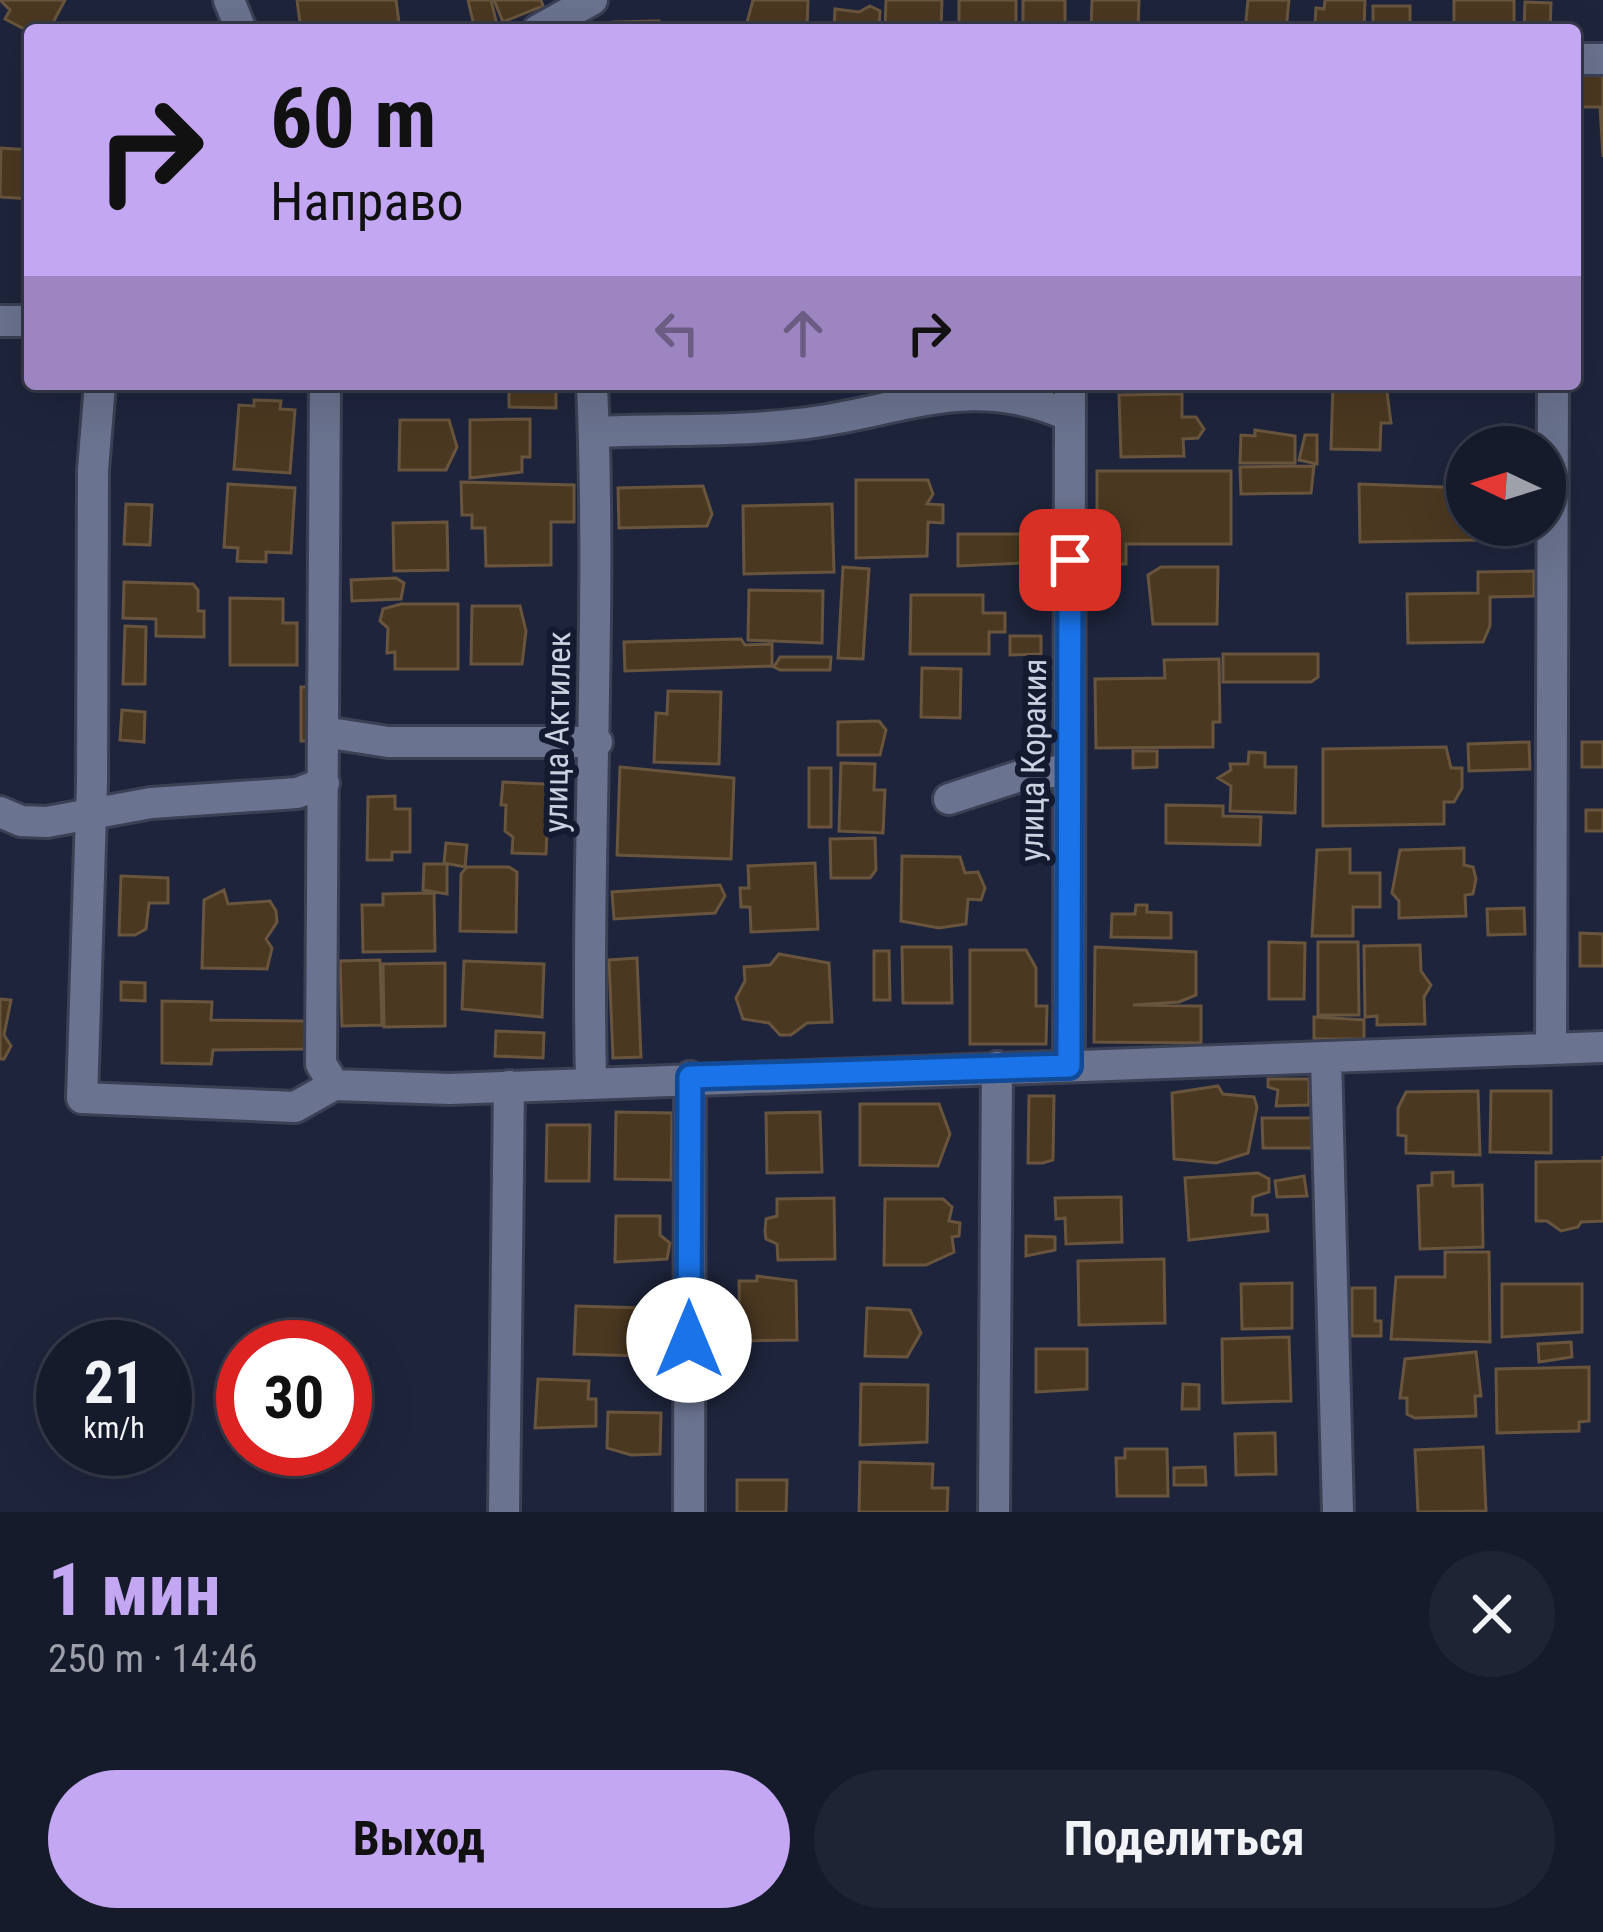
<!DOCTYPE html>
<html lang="ru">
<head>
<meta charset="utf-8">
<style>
  :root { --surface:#161b2c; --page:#1f2434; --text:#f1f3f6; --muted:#9ea1a9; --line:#353948; --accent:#c3a7f2 }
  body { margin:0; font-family:"Roboto Condensed",sans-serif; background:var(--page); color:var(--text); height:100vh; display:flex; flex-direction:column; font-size:45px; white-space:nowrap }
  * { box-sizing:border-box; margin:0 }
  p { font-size:39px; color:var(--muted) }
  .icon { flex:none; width:66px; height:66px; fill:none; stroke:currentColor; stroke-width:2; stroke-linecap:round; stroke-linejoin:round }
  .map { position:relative; height:1512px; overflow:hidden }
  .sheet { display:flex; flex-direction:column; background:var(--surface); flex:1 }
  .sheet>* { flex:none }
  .guide { position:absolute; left:24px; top:24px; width:1557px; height:366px; border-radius:12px; box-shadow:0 12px 48px #0002,0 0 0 3px var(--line); background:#c3a7f2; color:#111; overflow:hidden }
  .needle { width:78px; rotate:274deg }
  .fabs { position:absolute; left:1446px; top:426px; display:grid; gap:24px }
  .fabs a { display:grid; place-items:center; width:120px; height:120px; border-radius:50%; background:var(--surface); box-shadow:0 12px 48px #0002,0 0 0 3px var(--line); font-size:60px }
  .speed { position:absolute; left:36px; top:1320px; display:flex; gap:24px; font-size:60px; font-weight:700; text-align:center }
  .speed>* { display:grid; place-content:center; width:156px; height:156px; border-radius:50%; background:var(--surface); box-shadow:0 12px 48px #0002,0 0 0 3px var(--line); line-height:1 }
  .speed small { font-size:30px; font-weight:400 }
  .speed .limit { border:18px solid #d22; background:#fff; color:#111 }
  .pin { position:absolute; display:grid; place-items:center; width:102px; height:102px; color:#fff; margin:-51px; border-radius:24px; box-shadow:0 6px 18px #0006 }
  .me { position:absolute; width:132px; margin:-66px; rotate:0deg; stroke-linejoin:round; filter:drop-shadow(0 0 9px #0008) }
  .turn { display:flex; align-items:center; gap:42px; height:252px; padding:0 48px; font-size:54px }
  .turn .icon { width:156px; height:156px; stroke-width:2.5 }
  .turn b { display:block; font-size:84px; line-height:102px }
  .lanes { display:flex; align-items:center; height:114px; padding:0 48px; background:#0003; justify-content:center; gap:60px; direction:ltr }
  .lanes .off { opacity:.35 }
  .round { display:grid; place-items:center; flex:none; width:126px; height:126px; border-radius:63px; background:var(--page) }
  .summary { display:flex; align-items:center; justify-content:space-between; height:204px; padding:0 48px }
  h1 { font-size:72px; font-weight:700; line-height:90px; color:var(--accent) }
  .button { display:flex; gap:24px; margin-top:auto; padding:24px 48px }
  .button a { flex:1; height:138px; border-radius:72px; background:var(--accent); color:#111; font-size:48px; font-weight:700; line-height:138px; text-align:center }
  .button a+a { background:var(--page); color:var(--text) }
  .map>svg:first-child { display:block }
  .building { fill:#4b3821; stroke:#69553d; stroke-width:3 }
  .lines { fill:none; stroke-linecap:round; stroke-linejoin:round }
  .street-casing { stroke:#3b4054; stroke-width:36 }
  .street { stroke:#6a738f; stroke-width:30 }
  .route-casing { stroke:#114b97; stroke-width:30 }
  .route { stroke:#1a73e8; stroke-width:21 }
  .labels { text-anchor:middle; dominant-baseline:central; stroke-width:12; stroke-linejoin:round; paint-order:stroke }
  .street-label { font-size:33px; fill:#ccd1e1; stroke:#141b31 }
</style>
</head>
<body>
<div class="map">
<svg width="1603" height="1512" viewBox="0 0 1603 1512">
  <rect width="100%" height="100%" fill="#1e243b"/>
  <path class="building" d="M0,0H65L49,30L37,23L30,32L5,19L10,10Z
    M297,0H396L400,30H301Z
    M468,0H491L497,25L475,30Z
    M494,0H541L543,6L503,22Z
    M753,0H808L807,30H745Z
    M886,0H942L941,30H885Z
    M959,0H1016V30H959Z
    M1023,0H1065V30H1023Z
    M1092,0H1139L1138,30H1091Z
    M1248,0H1289L1286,30H1245Z
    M1325,0H1365L1364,30H1324V24L1315,23L1316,8L1324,9Z
    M1454,0H1514V27H1454Z
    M1525,2L1551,3L1550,30H1524Z
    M870,6L880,11L879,30H834L835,9L859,12Z
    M1373,6H1410V30H1373Z
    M659,21L667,30H613V22Z
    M1579,72H1603V157L1600,107H1579Z
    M1,148L30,150V199L0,197Z
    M1333,384H1386L1391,423H1381L1380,450L1331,449Z
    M509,385L556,386V408L509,407Z
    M1182,394V417H1196L1204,429L1198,438L1183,439L1184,456L1121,457L1119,395Z
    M254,400L281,401L280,409L295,410L290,473L234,469L239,405L254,406Z
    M530,419V457H522V472L470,478V420Z
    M400,420H449L457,447L446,470H399Z
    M1255,430L1295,436V463H1240L1241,435L1255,436Z
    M1305,435H1317V464L1299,460Z
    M1314,466L1311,493L1241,494L1240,467Z
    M1097,471H1231V544H1126V564H1097Z
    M856,480H928L933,494L927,504L943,505V523L928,522L927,556L856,558Z
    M461,482L574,485V522H551V565L486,566L485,528H472V515H462Z
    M228,484L295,488L291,553L266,552V562L237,561L238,548L224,547Z
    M1359,484L1467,488V525H1484L1479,540L1360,542Z
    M703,486L712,514L707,526L619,528L618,488Z
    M126,504L152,505L150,545L124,544Z
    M832,504L834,572L744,574L743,506Z
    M447,522L448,570L394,571L393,523Z
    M958,534H1042V562L958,566Z
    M843,567L869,569L863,659L838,658Z
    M1161,567H1218L1217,624H1153L1148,575Z
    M1534,571V596L1490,597V626L1483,642L1408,643L1407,594L1478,593V572Z
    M396,578L404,583L401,599L352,601L351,580Z
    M124,582L193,584L198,590V611H204V637L156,636V619L123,618Z
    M749,590L823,591L822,643L748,640Z
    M911,595H983V613H1005V632H989V654H910Z
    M230,598L283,599V623H297V665H230Z
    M401,604H458V669H395V652L387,653L388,628L380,621L383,609Z
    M472,606H520L526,631L522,664H471Z
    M125,626L146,627L145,684H123Z
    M1010,636H1041V654L1010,655Z
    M741,639L745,645L772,644V666L625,671L624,642Z
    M1223,654H1318V677L1311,682H1223Z
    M780,657H831L830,670H780L774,667Z
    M1219,659L1220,722H1213V747L1096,748L1095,679L1165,678L1164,660Z
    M922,668L961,669L960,718L921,717Z
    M301,687H313L312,741H301Z
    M668,691L721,692L719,764L654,762L656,713L667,714Z
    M122,710L145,712L144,742L120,740Z
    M879,721L886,730L880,755H838V722Z
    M1529,742L1530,769L1469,771L1468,744Z
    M1582,742H1603V767H1582Z
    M1446,747L1451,768H1462V788L1454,802H1444V824L1323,826V749Z
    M1133,751H1157V767L1133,768Z
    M1249,752L1265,753V767H1296L1295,813L1230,811L1231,786L1218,778L1231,770L1230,764H1248Z
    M841,763L875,764L874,790H885L883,833L839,831Z
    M620,767L734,778L731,859L617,855Z
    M809,768H831V827H809Z
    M503,782L563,785L558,808L564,817L557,832H547L546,854L512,853L513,837L505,831L506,805H501Z
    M395,796V809H410V852H392V860H367L368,797Z
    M1166,805L1223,806V816L1261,817L1260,845L1166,843Z
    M1586,810H1603V831H1586Z
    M875,838L876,870L870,878H831L830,839Z
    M446,843L467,845L465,867L444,863Z
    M1464,848V865L1473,867L1476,879L1473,894L1465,895L1466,916L1399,918V901L1392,893L1400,850Z
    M1350,849V873H1380V907H1353V936H1312L1317,850Z
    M902,856L960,857L965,873L978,872L985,888L981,900L968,899L966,924L939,928L901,921Z
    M815,863L818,929L751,932L750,907H741L740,888H749L748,866Z
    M424,864H447V894L423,890Z
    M467,867H509L517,872L516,932L460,931L461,874Z
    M121,876L168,878V903H149L146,929L135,935H119Z
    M720,885L725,896L715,913L614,919L612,892Z
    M224,890L228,904L270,901L276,911L277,922L266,939L272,948L267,969L202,968L204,900Z
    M434,893L435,951L363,952L362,905H383V894Z
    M1136,905H1147V912L1171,913V938L1111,937L1112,914H1135Z
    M1524,908L1525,934L1488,935L1487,909Z
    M1580,933L1603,934V966H1580Z
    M1269,942L1305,943L1304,999H1269Z
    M1318,942H1358L1359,1015H1318Z
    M1420,945L1421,971L1431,985L1424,997L1425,1024L1377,1025V1016L1365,1017L1364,946Z
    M902,947H951L952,1003H903Z
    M1095,947L1196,952V995L1179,1002L1133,1005L1201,1006V1043L1094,1042Z
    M970,950H1026L1036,968V1006H1047L1046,1044H970Z
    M874,951H889L890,1000H874Z
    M779,954L829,963L832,1022L807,1023L791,1035H780L769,1023L743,1019L736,998L745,981L744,967L770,965Z
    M637,958L641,1057L613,1058L609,960Z
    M380,960L382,1025L342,1026L340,961Z
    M464,961L544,964L542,1017L462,1009Z
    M445,963V1026L384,1027L383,964Z
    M121,982L145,983V1001L121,1000Z
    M0,999L11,1000L4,1035L11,1046L4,1059H0Z
    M162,1001L212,1002L211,1020L305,1021L309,1024L307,1049L213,1050L211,1064L162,1063Z
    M1314,1017L1364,1020V1039H1314Z
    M496,1031L544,1033L543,1058L495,1056Z
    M1268,1079H1309V1105L1276,1106L1278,1090L1268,1087Z
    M1218,1086L1223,1094L1254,1097L1257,1107L1248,1153L1216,1163L1174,1159L1172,1093Z
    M1478,1091L1480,1155L1406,1153V1136L1398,1135V1108L1406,1092Z
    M1491,1091H1551V1153L1490,1152Z
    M1029,1096H1054L1053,1160L1043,1163H1028Z
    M860,1104H939L950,1134L938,1166L860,1165Z
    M616,1112L672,1113L671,1180L615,1179Z
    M820,1112L822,1172L767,1173L766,1113Z
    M1262,1118H1312V1148H1263Z
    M547,1125H590L589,1181H546Z
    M1603,1156V1221L1581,1222L1578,1227L1561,1231L1547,1221H1536V1162L1603,1161Z
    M1453,1172V1186L1482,1185L1483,1247L1420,1249L1418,1186L1432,1185V1173Z
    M1258,1173L1269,1179V1192L1253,1197L1252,1215H1267L1268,1231L1189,1240L1185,1178Z
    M1304,1176L1307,1196L1277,1197L1275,1181Z
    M1121,1197L1122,1242L1066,1244L1065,1218L1056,1219L1055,1198Z
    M834,1198L835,1259L778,1260L777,1244L766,1239L765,1232L766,1219L777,1216V1199Z
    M885,1199H943L952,1207L949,1221L960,1223L959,1236L952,1237L954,1252L926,1265H884Z
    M616,1216H660V1235L670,1243L667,1259L615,1262Z
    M1026,1236L1055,1237V1250L1026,1256Z
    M1445,1252H1489L1490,1342L1391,1339L1396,1277H1445Z
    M1164,1259L1165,1323L1079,1325L1078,1261Z
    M757,1276L796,1281L797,1340L740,1341L739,1281H757Z
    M1292,1283V1328L1242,1329L1241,1284Z
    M1502,1284H1582V1332L1502,1337Z
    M1352,1288H1375V1321H1381V1336H1352Z
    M576,1306L645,1308L643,1356L574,1354Z
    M867,1308L910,1310L921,1333L907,1357L865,1356Z
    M1289,1337L1291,1401L1223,1403L1222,1339Z
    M1571,1342L1572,1357L1539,1362L1538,1344Z
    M1036,1349H1087V1389L1036,1392Z
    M1476,1352L1481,1396H1475L1476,1416L1415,1418L1407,1414V1398H1400L1405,1359Z
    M1589,1367V1421L1579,1422V1431L1497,1433L1496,1369Z
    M538,1379L589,1381L588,1399H596V1426L535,1428Z
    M861,1384L928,1385L927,1442L860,1445Z
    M1183,1384L1199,1385V1409H1182Z
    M608,1412L661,1413L660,1454L631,1455L607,1448Z
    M1275,1433L1276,1474L1236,1475L1235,1434Z
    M1483,1447L1486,1511L1418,1512L1415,1450Z
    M1125,1449H1167L1168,1496H1117L1116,1458H1125Z
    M860,1462L933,1464L932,1488H948L947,1512H859Z
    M1205,1467L1206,1485H1174V1468Z
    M737,1480H787L786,1512H737Z"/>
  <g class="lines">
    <defs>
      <path id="street" d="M229,0L241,30
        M538,30L592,0
        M1575,59H1603
        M0,321H30
        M100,384L93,470L92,782L82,1098L295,1107L334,1085L450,1089L1603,1047
        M325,384L321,1064L334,1085
        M594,432C662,429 732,432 799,424C900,413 968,370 1070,416
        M324,732L388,742H597
        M949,799L1023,775L1069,770
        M0,812L21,821L47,822L151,803L297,793L324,783
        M1551,1048L1553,384
        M1326,1057L1338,1512
        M1069,1066L1070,384
        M591,1082C586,849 602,617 592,384
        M504,1512L509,1086
        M689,1512L690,1077
        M994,1512L997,1067"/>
    </defs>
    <use href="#street" class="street-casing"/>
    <use href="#street" class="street"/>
  </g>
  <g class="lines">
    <defs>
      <path id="route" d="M689,1340L690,1077L1069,1066L1070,560"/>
    </defs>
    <use href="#route" class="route-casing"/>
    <use href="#route" class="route"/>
  </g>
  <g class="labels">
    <g class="street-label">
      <text transform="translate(557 732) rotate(-89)">улица Актилек</text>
      <text transform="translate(1033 760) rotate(-89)">улица Коракия</text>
    </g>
  </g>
</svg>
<div class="fabs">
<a><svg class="needle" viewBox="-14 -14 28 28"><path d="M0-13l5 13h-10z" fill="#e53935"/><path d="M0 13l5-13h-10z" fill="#9ea1a9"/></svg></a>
</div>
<div class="speed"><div>21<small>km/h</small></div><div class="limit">30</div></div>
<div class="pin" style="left:1070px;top:560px;background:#d93025"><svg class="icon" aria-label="arrive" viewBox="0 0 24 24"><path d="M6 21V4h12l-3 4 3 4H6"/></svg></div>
<svg class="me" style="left:689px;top:1340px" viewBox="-20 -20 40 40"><circle r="19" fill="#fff"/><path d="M0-13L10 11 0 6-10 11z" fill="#1a73e8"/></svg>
<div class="guide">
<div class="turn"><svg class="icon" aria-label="right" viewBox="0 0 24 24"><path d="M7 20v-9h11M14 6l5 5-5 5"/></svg><div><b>60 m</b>Направо</div></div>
<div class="lanes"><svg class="icon off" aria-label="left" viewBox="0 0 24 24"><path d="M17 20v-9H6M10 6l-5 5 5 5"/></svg><svg class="icon off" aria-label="ahead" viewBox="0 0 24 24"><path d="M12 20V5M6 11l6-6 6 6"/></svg><svg class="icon" aria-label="right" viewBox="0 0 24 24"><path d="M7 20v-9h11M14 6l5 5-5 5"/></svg></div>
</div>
</div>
<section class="sheet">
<div class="summary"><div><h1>1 мин</h1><p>250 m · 14:46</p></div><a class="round"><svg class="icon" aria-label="close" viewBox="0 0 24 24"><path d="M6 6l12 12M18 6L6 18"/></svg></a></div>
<div class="button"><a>Выход</a><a>Поделиться</a></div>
</section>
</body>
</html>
